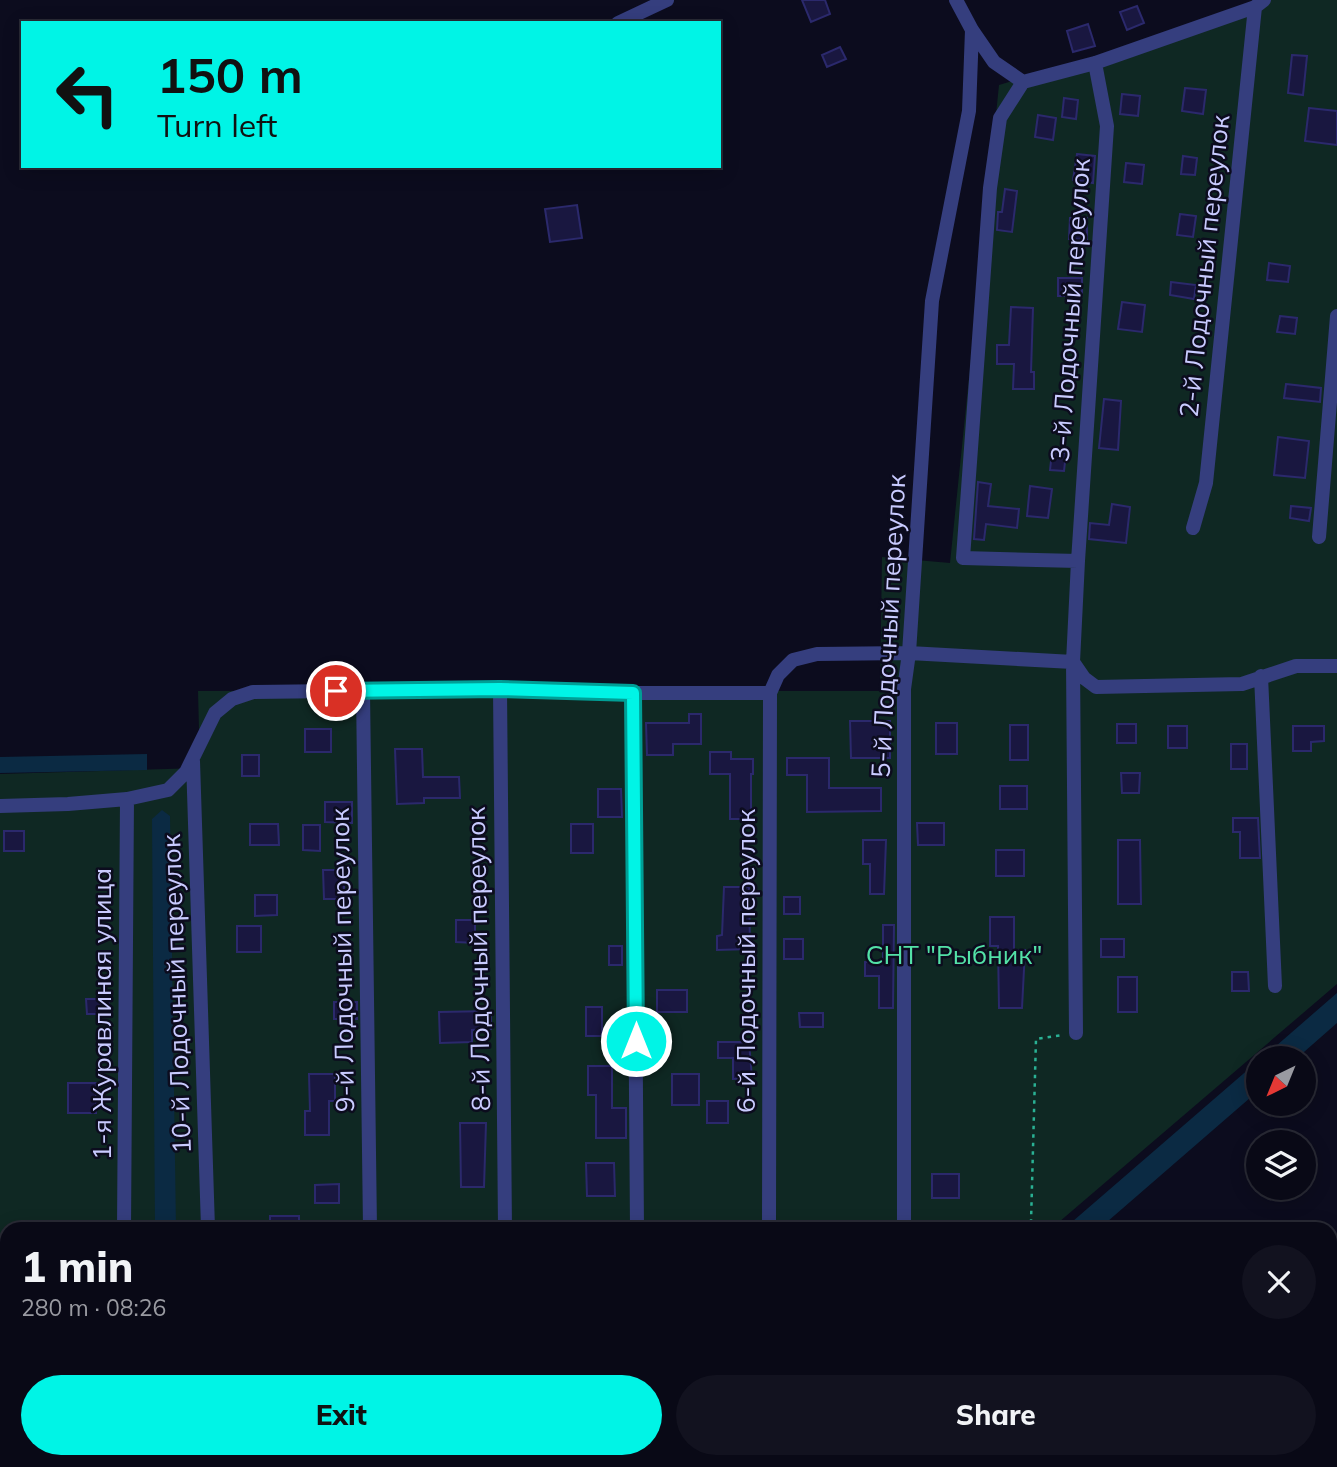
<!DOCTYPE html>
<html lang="en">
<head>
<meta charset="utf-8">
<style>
  :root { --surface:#090916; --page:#12121f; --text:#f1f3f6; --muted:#999aa1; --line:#292a35; --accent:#00f4e6 }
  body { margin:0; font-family:Mulish,sans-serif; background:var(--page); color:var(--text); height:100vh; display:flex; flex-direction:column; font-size:26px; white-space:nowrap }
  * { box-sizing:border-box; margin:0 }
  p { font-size:23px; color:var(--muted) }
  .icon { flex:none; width:38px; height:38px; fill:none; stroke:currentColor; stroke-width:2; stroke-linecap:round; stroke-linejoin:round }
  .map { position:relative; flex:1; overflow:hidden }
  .details { position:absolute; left:0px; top:1222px; width:1337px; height:247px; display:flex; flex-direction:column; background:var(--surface); border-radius:21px 21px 0 0; box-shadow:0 4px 18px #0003,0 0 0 2px var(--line) }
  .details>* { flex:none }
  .banner { position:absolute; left:21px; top:21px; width:700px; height:147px; border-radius:0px; box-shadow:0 4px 18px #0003,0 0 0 2px var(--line); background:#00f4e6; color:#111; overflow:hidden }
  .needle { width:46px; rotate:223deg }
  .fabs { position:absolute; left:1246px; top:1046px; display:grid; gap:14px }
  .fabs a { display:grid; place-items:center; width:70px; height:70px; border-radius:50%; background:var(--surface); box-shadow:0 4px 18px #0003,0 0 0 2px var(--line); font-size:35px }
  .pin { position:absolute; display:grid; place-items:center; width:60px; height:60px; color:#fff; margin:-30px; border:4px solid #fff; border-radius:50%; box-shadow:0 2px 7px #0007 }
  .me { position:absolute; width:77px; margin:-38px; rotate:0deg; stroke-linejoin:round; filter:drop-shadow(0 0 5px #0008) }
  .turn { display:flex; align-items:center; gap:24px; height:147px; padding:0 21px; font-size:32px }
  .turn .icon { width:91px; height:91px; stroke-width:2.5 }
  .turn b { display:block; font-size:49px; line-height:60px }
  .round { display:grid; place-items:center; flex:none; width:74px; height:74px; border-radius:37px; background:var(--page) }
  .headline { display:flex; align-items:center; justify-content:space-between; height:119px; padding:0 21px }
  h1 { font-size:42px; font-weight:800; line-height:52px }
  .primary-button { display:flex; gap:14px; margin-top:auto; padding:14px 21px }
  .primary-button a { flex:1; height:80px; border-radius:42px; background:var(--accent); color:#111; font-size:28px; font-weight:800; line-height:80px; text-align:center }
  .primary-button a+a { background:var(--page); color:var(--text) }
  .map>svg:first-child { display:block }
  .green { fill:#0f2823 }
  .water { fill:#0b2a43 }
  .building { fill:#191740; stroke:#2b296c; stroke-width:2 }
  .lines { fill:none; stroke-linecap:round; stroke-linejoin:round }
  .path { stroke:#2ab194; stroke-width:2.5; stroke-dasharray:3.5 5; stroke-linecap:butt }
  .street { stroke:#353e7e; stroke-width:14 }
  .route-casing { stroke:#009f96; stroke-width:18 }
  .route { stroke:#00f4e6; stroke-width:12 }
  .labels { text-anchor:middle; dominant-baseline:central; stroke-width:5; stroke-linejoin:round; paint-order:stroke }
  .street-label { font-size:26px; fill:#c9cbff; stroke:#0c0c1e }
  .park-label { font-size:26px; fill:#53e1a7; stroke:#0c0c1e }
</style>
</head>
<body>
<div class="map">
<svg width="1337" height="1467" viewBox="0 0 1337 1467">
  <rect width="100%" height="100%" fill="#0c0c1e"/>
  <path class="green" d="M1260,0H1337V984L1052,1228H7V1461H346L339,1467H0V774L200,768L198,691H880L882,557L950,563L999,85L1250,10Z"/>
  <path class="water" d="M147,754V770L0,773V757Z
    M162,810L170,816L176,1228H155L152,819Z
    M1337,993V1023L1296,1059H1261Z
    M1258,1061V1091L1100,1228H1065Z"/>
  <path class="building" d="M802,0H825L830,14L811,22Z
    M1137,6L1144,23L1127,30L1120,12Z
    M1088,24L1095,46L1073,52L1067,31Z
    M840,47L846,59L827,67L822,55Z
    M1292,55L1307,56L1303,95L1288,93Z
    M1185,88L1206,90L1203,114L1182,111Z
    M1122,94L1140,96L1138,116L1120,114Z
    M1064,98L1078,100L1076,119L1062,117Z
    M1309,108L1337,111V145L1305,141Z
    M1038,115L1056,118L1053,140L1035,137Z
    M1077,154L1095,156L1093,183L1073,180Z
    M1183,156L1197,158L1195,175L1181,174Z
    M1126,163L1144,165L1142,184L1124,182Z
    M1005,189L1017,191L1012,232L997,230L998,212H1002Z
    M577,205L582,238L550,242L545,209Z
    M1180,214L1196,216L1193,237L1177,235Z
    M1070,218H1087V240L1069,239Z
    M1269,263L1290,266L1288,282L1267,280Z
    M1058,278H1082V296H1058Z
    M1171,282L1196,285L1194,299L1170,295Z
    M1122,302L1145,305L1142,332L1118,329Z
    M1011,307L1033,308L1031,372H1034V389H1013L1014,364H997V345H1009Z
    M1280,316L1297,318L1295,334L1277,332Z
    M1286,384L1321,388L1320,402L1284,398Z
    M1104,399L1121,401L1118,450L1099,448Z
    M1278,437L1309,441L1305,478L1274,475Z
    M1052,452L1066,453L1064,471L1050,470Z
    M978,482L991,484L988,506L1019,509L1017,528L986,524L984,540L974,539Z
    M1030,486L1052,489L1048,518L1027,516Z
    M1112,504L1130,507L1126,543L1089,539L1090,523L1109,525Z
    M1291,506L1311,508L1309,521L1290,518Z
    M689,714H701V744H673V755H647L646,723H689Z
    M850,721H890V758H851Z
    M936,723H957V754H936Z
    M1117,724H1136V743H1117Z
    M1010,725H1028V760H1010Z
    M1168,726H1187V748H1168Z
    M1293,726H1324V741L1311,742V751H1293Z
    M305,729H331V752H305Z
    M1231,744H1247V769H1231Z
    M395,749H422L423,777H459L460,798H424V803L397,804Z
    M710,752H731V759H753V774H751V819H730V774H710Z
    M242,755H259V776H242Z
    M787,758H829V788H881V811L807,812V775H787Z
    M1121,773H1140L1139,793H1122Z
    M1000,786H1027V809H1000Z
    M598,789H621L622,817H598Z
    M325,802H352V823L325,822Z
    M1233,818H1258L1260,858H1240V832H1233Z
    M917,823H944V845H918Z
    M250,824H278L279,845H250Z
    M571,824H593V853H571Z
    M303,825H320V851L303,850Z
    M4,831H24V851H4Z
    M863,840H886L884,894H870V864H863Z
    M1118,840H1140L1141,904H1118Z
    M996,850H1024V876H996Z
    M323,870H344V899H324Z
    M724,887H749L750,949L717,950V936L722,935Z
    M255,895H277V915L255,916Z
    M784,897H800V914H784Z
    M990,917H1014V950H1025L1022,1008H999L998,946H990Z
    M456,920H475V943L456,942Z
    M883,925H894L893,1008H879V976H865V962H883Z
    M237,926H261V952H237Z
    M784,939H803V959H784Z
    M1101,939H1124V957H1101Z
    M609,946H622V965H609Z
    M1232,972H1248L1249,991H1232Z
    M1118,977H1137V1012H1118Z
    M657,990H687V1012H657Z
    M86,999H109V1014H87Z
    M334,1002H357V1019H334Z
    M586,1007H602V1036H586Z
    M491,1011V1029L472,1030V1042L440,1043L439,1012Z
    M799,1013H823V1027H800Z
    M718,1042H749L752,1078L733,1079V1058H718Z
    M588,1066H612V1108H626V1138H596V1095H588Z
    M309,1074H335V1101H329V1135H305V1111H310Z
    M672,1074H699V1105H672Z
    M68,1083H96V1113H68Z
    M707,1101H728V1123H707Z
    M460,1123H486L484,1187H461Z
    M586,1163H614L615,1196H587Z
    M932,1174H959V1198H932Z
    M339,1184V1203H315V1185Z
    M270,1216H299V1228H270Z"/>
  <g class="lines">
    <path class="path" d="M1024,1228L1031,1222L1036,1039L1063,1035
      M310,1467L320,1461"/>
    <path class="street" d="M956,0L972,30L994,62L1023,82L1095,63L1255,7L1264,0
      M618,23L667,0
      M1023,82L1000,118L990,188L963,558L1078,561
      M1193,528L1206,483L1255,7
      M1319,537L1337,316
      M1261,676L1275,986
      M500,689L505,1228
      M363,691L370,1228
      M633,693L637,1228
      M193,761L208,1228
      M0,806L68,804L127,799L168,790L186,772L215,713L232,699L253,692L500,689L633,693H770L778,675L793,660L817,654L909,653L1073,662L1084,678L1096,687L1242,684L1296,666H1337
      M1076,1033L1073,662L1078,561L1107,126L1095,63
      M124,1228L127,799
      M769,1228L770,693
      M904,1228V689L909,653L932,301L969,111L972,30
      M215,1461L216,1467
      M123,1467V1461"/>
  </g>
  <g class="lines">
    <defs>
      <path id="route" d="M336,691L500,689L633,693L636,1041"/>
    </defs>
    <use href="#route" class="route-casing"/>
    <use href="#route" class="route"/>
  </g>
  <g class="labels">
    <g class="street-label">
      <text transform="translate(1204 266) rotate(-84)">2-й Лодочный переулок</text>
      <text transform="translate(1070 310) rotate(-86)">3-й Лодочный переулок</text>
      <text transform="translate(888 626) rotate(-87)">5-й Лодочный переулок</text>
      <text transform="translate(478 959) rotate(-91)">8-й Лодочный переулок</text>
      <text transform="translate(342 960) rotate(-91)">9-й Лодочный переулок</text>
      <text transform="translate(745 961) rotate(-90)">6-й Лодочный переулок</text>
      <text transform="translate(176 994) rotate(-92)">10-й Лодочный переулок</text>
      <text transform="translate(101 1014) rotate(-90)">1-я Журавлиная улица</text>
    </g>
    <g class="park-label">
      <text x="954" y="954">СНТ "Рыбник"</text>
    </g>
  </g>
</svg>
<div class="fabs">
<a><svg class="needle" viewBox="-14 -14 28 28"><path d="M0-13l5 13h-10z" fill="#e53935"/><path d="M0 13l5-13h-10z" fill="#999aa1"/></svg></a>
<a><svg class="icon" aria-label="layers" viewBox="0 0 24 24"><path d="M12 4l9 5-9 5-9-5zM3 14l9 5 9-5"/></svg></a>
</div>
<div class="pin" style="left:336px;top:691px;background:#d93025"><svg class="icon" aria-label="arrive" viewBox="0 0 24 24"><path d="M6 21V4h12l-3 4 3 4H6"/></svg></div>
<svg class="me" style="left:636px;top:1041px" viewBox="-20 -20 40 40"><circle r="17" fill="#00f4e6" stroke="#fff" stroke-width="3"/><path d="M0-11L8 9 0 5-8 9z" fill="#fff"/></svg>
<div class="banner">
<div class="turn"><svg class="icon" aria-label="left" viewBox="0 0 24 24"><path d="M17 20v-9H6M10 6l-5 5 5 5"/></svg><div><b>150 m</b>Turn left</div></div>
</div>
<section class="details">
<div class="headline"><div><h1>1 min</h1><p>280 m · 08:26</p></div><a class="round"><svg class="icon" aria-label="close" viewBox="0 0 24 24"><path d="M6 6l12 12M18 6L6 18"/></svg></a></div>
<div class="primary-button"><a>Exit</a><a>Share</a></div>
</section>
</div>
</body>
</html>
